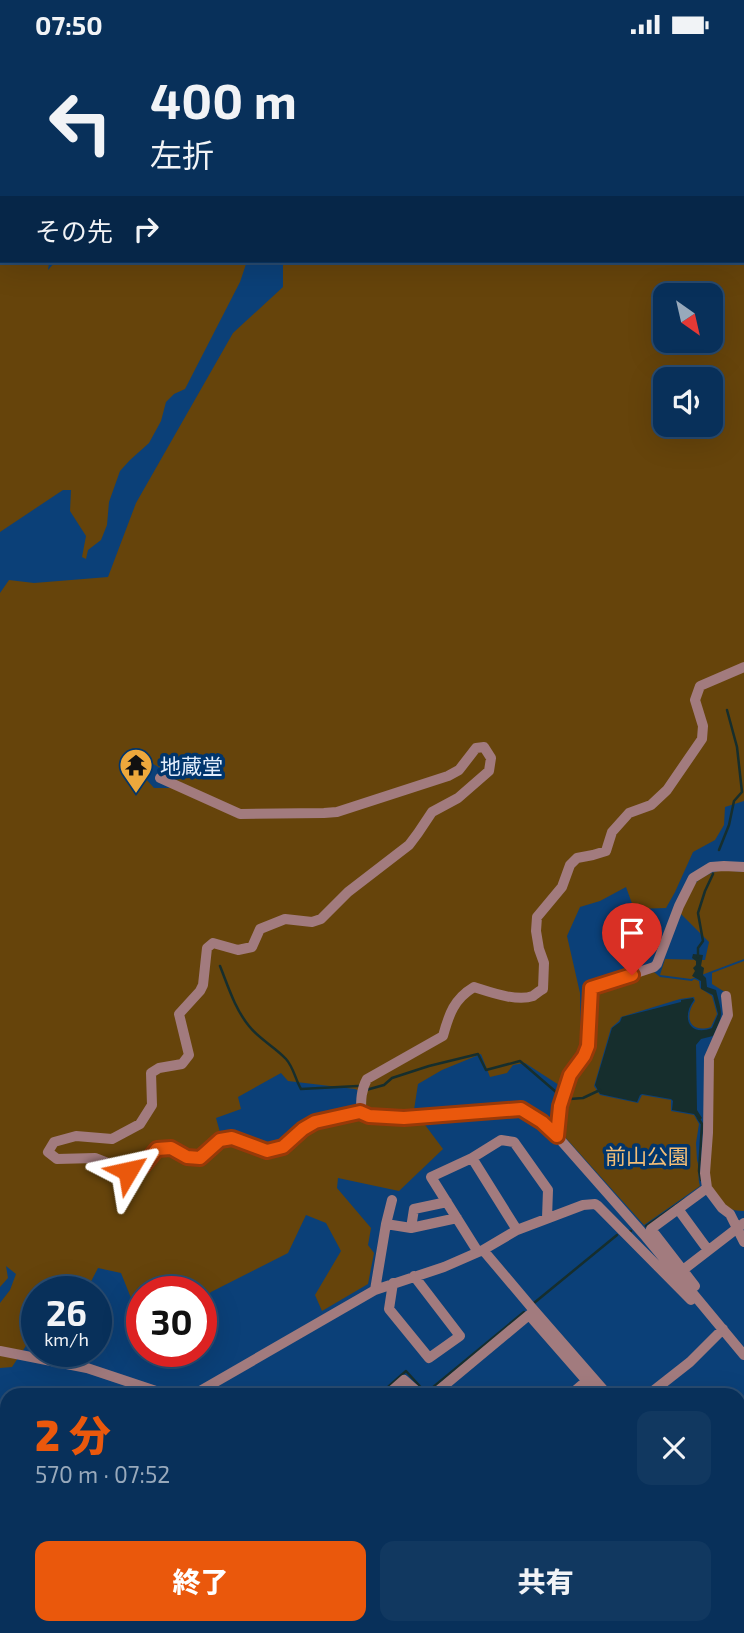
<!DOCTYPE html>
<html lang="ja">
<head>
<meta charset="utf-8">
<style>
  :root { --surface:#08305a; --page:#113860; --text:#f1f3f6; --muted:#98a9bb; --line:#294b70; --accent:#ea580c }
  body { margin:0; font-family:"Exo 2","Noto Sans JP",sans-serif; background:var(--page); color:var(--text); height:100vh; display:flex; flex-direction:column; font-size:26px; white-space:nowrap }
  * { box-sizing:border-box; margin:0 }
  p { font-size:23px; color:var(--muted) }
  .icon { flex:none; width:38px; height:38px; fill:none; stroke:currentColor; stroke-width:2; stroke-linecap:round; stroke-linejoin:round }
  .map { position:relative; flex:1; overflow:hidden }
  .side { position:absolute; left:0px; top:1339px; width:746px; height:247px; display:flex; flex-direction:column; background:var(--surface); border-radius:21px 21px 0 0; box-shadow:0 7px 28px #0002,0 0 0 2px var(--line) }
  .side>* { flex:none }
  .banner { position:absolute; left:0px; top:0px; width:746px; height:214px; box-shadow:0 7px 28px #0002,0 0 0 2px var(--line); background:#08305a; color:var(--text); overflow:hidden }
  .needle { width:46px; rotate:146deg }
  .fabs { position:absolute; left:653px; top:234px; display:grid; gap:14px }
  .fabs a { display:grid; place-items:center; width:70px; height:70px; border-radius:14px; background:var(--surface); box-shadow:0 7px 28px #0002,0 0 0 2px var(--line); font-size:35px }
  .speed { position:absolute; left:21px; top:1227px; display:flex; gap:14px; font-size:35px; font-weight:700; text-align:center }
  .speed>* { display:grid; place-content:center; width:91px; height:91px; border-radius:50%; background:var(--surface); box-shadow:0 7px 28px #0002,0 0 0 2px var(--line); line-height:1 }
  .speed small { font-size:18px; font-weight:400 }
  .speed .limit { border:10px solid #d22; background:#fff; color:#111 }
  .pin { position:absolute; display:grid; place-items:center; width:60px; height:60px; color:#fff; margin:-72px -30px; border-radius:50% 50% 50% 0; rotate:-45deg; box-shadow:0 0 7px #0007 }
  .pin .icon { rotate:45deg }
  .me { position:absolute; width:77px; margin:-38px; rotate:54deg; stroke-linejoin:round; filter:drop-shadow(0 0 5px #0008) }
  .turn { display:flex; align-items:center; gap:24px; height:147px; padding:0 35px; font-size:32px }
  .turn .icon { width:91px; height:91px; stroke-width:2.5 }
  .turn b { display:block; font-size:49px; line-height:60px }
  .then { display:flex; align-items:center; height:66px; padding:0 35px; background:#0003; gap:14px; font-size:26px }
  .round { display:grid; place-items:center; flex:none; width:74px; height:74px; border-radius:14px; background:var(--page) }
  .head { display:flex; align-items:center; justify-content:space-between; height:119px; padding:0 35px }
  h1 { font-size:42px; font-weight:800; line-height:52px; color:var(--accent) }
  .action { display:flex; gap:14px; margin-top:auto; padding:14px 35px }
  .action a { flex:1; height:80px; border-radius:14px; background:var(--accent); color:#fff; font-size:28px; font-weight:800; line-height:80px; text-align:center }
  .action a+a { background:var(--page); color:var(--text) }
  .status { display:flex; justify-content:space-between; align-items:center; height:49px; padding:0 35px; background:var(--surface); direction:ltr }
  .status svg { height:19px; fill:currentColor }
  .map>svg:first-child { display:block }
  .green { fill:#66440b; fill-rule:evenodd }
  .water { fill:#162e2d }
  .lines { fill:none; stroke-linecap:round; stroke-linejoin:round }
  .stream { stroke:#162e2d; stroke-width:2.5 }
  .minor { stroke:#a27b7e; stroke-width:10 }
  .route-casing { stroke:#983908; stroke-width:18 }
  .route { stroke:#ea580c; stroke-width:12 }
  .labels { text-anchor:middle; dominant-baseline:central; stroke-width:7; stroke-linejoin:round; paint-order:stroke }
  .poi-label { font-size:21px; fill:#e3eefc; stroke:#00356c; text-anchor:start }
  .park-label { font-size:21px; fill:#f3be77; stroke:#00356c }
</style>
</head>
<body>
<div class="status"><b>07:50</b><svg viewBox="0 0 49 12"><path d="M0 12V9h3v3zM5 12V6h3v6zM10 12V3h3v9zM15 12V0h3v12zM26 1h20v11H26zM47 4h2v5h-2z"/></svg></div>
<div class="map">
<svg width="744" height="1584" viewBox="0 0 744 1584">
  <rect width="100%" height="100%" fill="#0b4078"/>
  <path class="green" d="M744,59V752L725,758L724,776L715,791L693,803L675,843L666,859L634,860L626,838L600,852L580,858L567,887L580,944L581,995L559,1036L525,1014L513,1016L507,1024L490,1028L481,1005L442,1021L418,1035L414,1061L443,1100L399,1142L338,1129L337,1139L371,1179L368,1196L374,1204L368,1235L322,1262L315,1246L341,1202L326,1174L306,1166L288,1204L211,1243L201,1254V1242H142V1268L137,1264L121,1224L98,1219L86,1242H37V1280L12,1318L0,1319V1254L10,1241L16,1225L6,1217L8,1229L0,1238V544L9,531L34,534L108,528L136,454L233,284L283,238V212H744ZM665,247H710V292H665ZM665,331H710V376H665ZM148,712L162,720L171,731L170,739H154L137,720ZM281,1024L288,1032L355,1040L364,1044L363,1067L317,1076L265,1105L232,1093L223,1094L216,1069L241,1060L238,1048Z
    M0,182L2,183V212H45L49,214L48,221L56,212H247L240,233L185,340L174,345L166,353L161,372L149,394L130,411L120,422L109,453L107,476L101,491L88,501L86,510L82,508L86,487L70,462L71,441H63L0,483Z
    M722,821L744,823V910L691,930L660,926L665,910L705,911L709,893L680,864C693,838 691,829 722,821Z
    M744,912V1162C722,1163 712,1145 708,1126L713,1007L732,965L728,945L712,935V924Z
    M654,923L660,928L692,932L694,930L699,932L700,939L712,947L717,965L711,978C689,985 684,967 695,952L694,948L680,950L621,968L619,972L611,979L594,1037L600,1046L638,1054L642,1046L671,1051V1062L694,1066L699,1075L696,1094L697,1111C700,1119 697,1128 700,1137L644,1176L564,1087C564,1065 567,1037 580,1019L595,944L600,939Z"/>
  <path class="water" d="M693,905L703,906L701,917L704,919L703,926L706,929L707,938L716,941C722,966 724,964 713,987L701,990L696,996L697,1061L702,1069L699,1072L694,1065L672,1061L673,1052L671,1050L642,1045L640,1046L637,1053L600,1045L595,1036L612,979L620,973L622,968L681,953V951L693,949L694,951C681,968 689,988 712,979L718,965L713,946L701,940V932L692,927L695,922L693,919L696,916V912L692,909Z"/>
  <g class="lines">
    <path class="stream" d="M719,801L729,776L734,752L742,743L737,698L727,661
      M698,908V899L703,892L698,864L705,842L713,825
      M220,917C228,937 235,960 249,977C259,990 275,998 286,1010C294,1019 295,1030 301,1040L358,1037
      M366,1041L384,1036L392,1029L429,1017L478,1005L486,1021L520,1012L556,1043
      M570,1050L583,1049L600,1041
      M698,1069L702,1075L699,1122L701,1131
      M646,1177L685,1150
      M630,1182H631
      M534,1254L617,1186
      M379,1346L406,1322L426,1344L524,1263
      M324,1578L330,1584"/>
    <path class="minor" d="M744,618L700,637L695,651L703,677L702,690L667,741L651,756L629,764L612,783L606,802L593,806L577,809L570,816L562,838L537,868L536,882L539,900L544,914L543,940C539,942 536,945 533,947C517,953 490,943 474,938C454,950 449,965 443,987L367,1030C361,1041 361,1051 361,1063C383,1074 452,1066 479,1063C492,1062 510,1056 523,1061C536,1066 547,1078 557,1087L646,1188L744,1306
      M160,729L240,765L324,764L337,763L448,727L459,721L476,699L484,698L491,709L489,722L458,749L432,763L418,784L409,796L348,843L321,870L312,873L285,870L260,880L252,898L238,901L213,894L207,899L203,936L200,942L179,965L189,1006L182,1015L159,1019L151,1024L152,1056L140,1075L112,1090L76,1087L54,1093L48,1103L57,1110L95,1109L128,1122L143,1117L157,1100L171,1099L187,1108L200,1109L220,1091L232,1089L267,1102L283,1098L303,1080L315,1073L361,1063
      M726,947L728,966L709,1009L708,1084L705,1124L707,1139L722,1159L730,1165L744,1193
      M557,1087L560,1057L570,1026L584,1007L588,997L591,939L654,918L657,915L679,857L693,829L711,818L724,817L744,818
      M472,1109L517,1181
      M678,1160L708,1201
      M386,1175L411,1179L457,1169
      M411,1179L414,1160L447,1153
      M483,1201L532,1259L608,1346
      M478,1203L431,1128L472,1109L501,1091L514,1093L548,1141L547,1169
      M683,1221L744,1174
      M393,1234L389,1260L429,1309L460,1287L414,1227
      M695,1237L651,1180L707,1139
      M375,1241L386,1175L392,1151
      M0,1302L87,1319L168,1346
      M193,1346L375,1241L444,1218L483,1201L517,1181L583,1156L595,1155L598,1157L691,1251
      M387,1346L404,1331L421,1346
      M433,1346L529,1266L599,1346
      M570,1346L591,1328
      M648,1346L690,1313L723,1280
      M0,1466L7,1462
      M738,1502L744,1508
      M90,1578L93,1584
      M315,1578L321,1584
      M469,1578L474,1584
      M639,1578L644,1584
      M533,1584L539,1578"/>
  </g>
  <g class="lines">
    <defs>
      <path id="route" d="M128,1122L143,1117L157,1100L171,1099L187,1108L200,1109L220,1091L232,1089L267,1102L283,1098L303,1080L315,1073L360,1063L369,1067L404,1069L521,1060L542,1073L557,1087L560,1057L570,1026L584,1007L588,997L591,939L632,926"/>
    </defs>
    <use href="#route" class="route-casing"/>
    <use href="#route" class="route"/>
  </g>
  <defs>
    <symbol id="temple-pin" viewBox="-11 -11 22 30"><path d="M0 17L-7.5 6A9.5 9.5 0 1 1 7.5 6Z" fill="#eda83c" stroke="#00356c"/><path d="M0-6L5-2H3V0L6.5 2.5H4V6H1.5V3h-3V6H-4V2.5H-6.5L-3 0V-2H-5Z" fill="#111"/></symbol>
  </defs>
  <g fill-rule="evenodd">
    <use href="#temple-pin" x="117" y="697" width="38" height="52"/>
  </g>
  <g class="labels">
    <g class="poi-label">
      <text x="160" y="716">地蔵堂</text>
    </g>
    <g class="park-label">
      <text x="647" y="1106">前山公園</text>
    </g>
  </g>
</svg>
<div class="fabs">
<a><svg class="needle" viewBox="-14 -14 28 28"><path d="M0-13l5 13h-10z" fill="#e53935"/><path d="M0 13l5-13h-10z" fill="#98a9bb"/></svg></a>
<a><svg class="icon" aria-label="sound" viewBox="0 0 24 24"><path d="M4 9h4l5-4v14l-5-4H4zM17 9q2 3 0 6"/></svg></a>
</div>
<div class="speed"><div>26<small>km/h</small></div><div class="limit">30</div></div>
<div class="pin" style="left:632px;top:926px;background:#d93025"><svg class="icon" aria-label="arrive" viewBox="0 0 24 24"><path d="M6 21V4h12l-3 4 3 4H6"/></svg></div>
<svg class="me" style="left:128px;top:1122px" viewBox="-20 -20 40 40"><path d="M0-17L14 15 0 8-14 15z" fill="#ea580c" stroke="#fff" stroke-width="4"/></svg>
<div class="banner">
<div class="turn"><svg class="icon" aria-label="left" viewBox="0 0 24 24"><path d="M17 20v-9H6M10 6l-5 5 5 5"/></svg><div><b>400 m</b>左折</div></div>
<div class="then">その先<svg class="icon" aria-label="right" viewBox="0 0 24 24"><path d="M7 20v-9h11M14 6l5 5-5 5"/></svg></div>
</div>
<section class="side">
<div class="head"><div><h1>2 分</h1><p>570 m · 07:52</p></div><a class="round"><svg class="icon" aria-label="close" viewBox="0 0 24 24"><path d="M6 6l12 12M18 6L6 18"/></svg></a></div>
<div class="action"><a>終了</a><a>共有</a></div>
</section>
</div>
</body>
</html>
